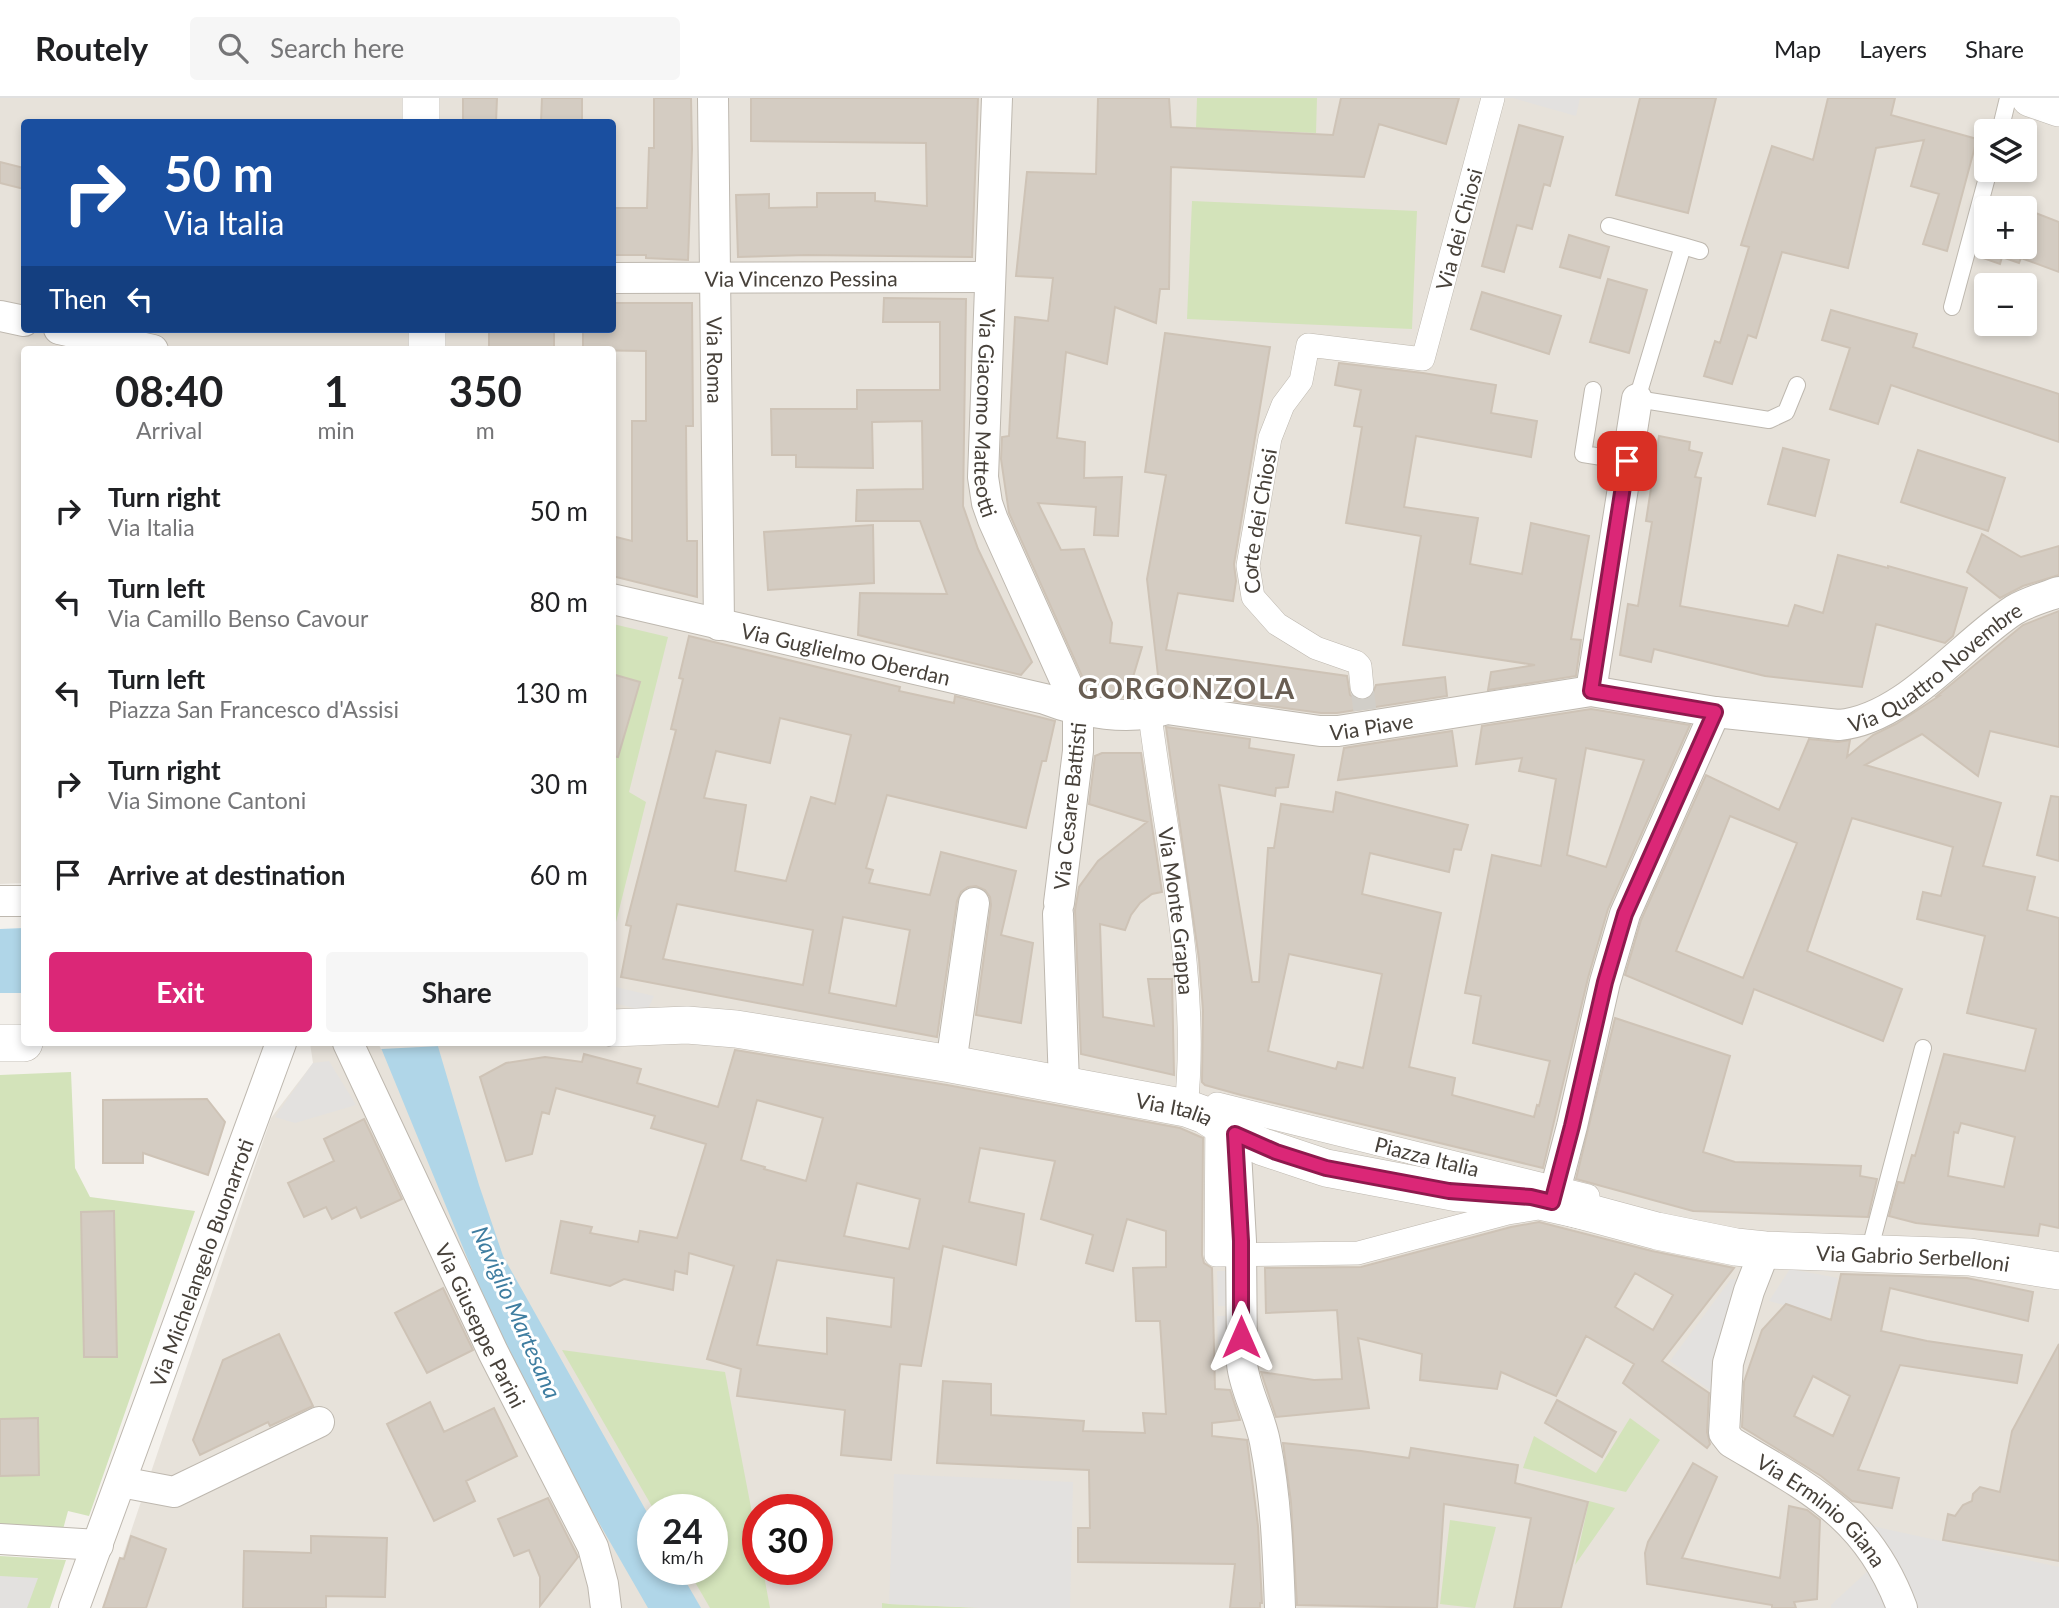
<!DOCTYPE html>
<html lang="en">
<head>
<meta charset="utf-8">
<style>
  :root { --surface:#fff; --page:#f6f6f6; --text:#202124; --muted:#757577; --line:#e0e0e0; --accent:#db2777 }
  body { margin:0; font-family:Lato,sans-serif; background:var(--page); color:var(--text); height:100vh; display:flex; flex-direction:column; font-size:26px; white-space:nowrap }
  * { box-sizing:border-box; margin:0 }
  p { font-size:23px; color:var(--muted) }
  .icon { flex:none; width:38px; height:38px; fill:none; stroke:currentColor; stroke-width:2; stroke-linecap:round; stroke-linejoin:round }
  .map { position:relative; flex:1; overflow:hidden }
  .sheet { position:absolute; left:21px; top:248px; width:595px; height:700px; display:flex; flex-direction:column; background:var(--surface); border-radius:7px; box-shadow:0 4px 10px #0003 }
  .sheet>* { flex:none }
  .banner { position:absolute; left:21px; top:21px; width:595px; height:214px; border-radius:7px; box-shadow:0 4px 10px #0003; background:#1a4fa0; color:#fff; overflow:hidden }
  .buttons { position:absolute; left:1974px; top:21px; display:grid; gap:14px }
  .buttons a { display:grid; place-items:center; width:63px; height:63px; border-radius:7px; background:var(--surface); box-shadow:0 4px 10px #0003; font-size:35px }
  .speed { position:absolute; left:637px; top:1396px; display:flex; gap:14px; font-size:35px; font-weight:700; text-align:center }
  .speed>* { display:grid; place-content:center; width:91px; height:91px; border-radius:50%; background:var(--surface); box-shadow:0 4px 10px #0003; line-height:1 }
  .speed small { font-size:18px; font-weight:400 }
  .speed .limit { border:10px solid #d22; background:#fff; color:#111 }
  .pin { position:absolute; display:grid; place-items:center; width:60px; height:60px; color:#fff; margin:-30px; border-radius:14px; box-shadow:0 4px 10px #0006 }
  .me { position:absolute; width:77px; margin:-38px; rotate:0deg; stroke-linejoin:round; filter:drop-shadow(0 0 5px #0008) }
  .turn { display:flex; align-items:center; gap:24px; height:147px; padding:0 28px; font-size:32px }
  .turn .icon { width:91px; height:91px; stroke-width:2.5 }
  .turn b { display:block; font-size:49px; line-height:60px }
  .then { display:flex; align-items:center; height:66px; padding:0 28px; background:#0003; gap:14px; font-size:26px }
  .eta { display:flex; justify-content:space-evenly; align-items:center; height:119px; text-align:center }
  .eta b { font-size:42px; font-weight:700; line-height:49px }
  .primary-button { display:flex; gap:14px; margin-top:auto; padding:14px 28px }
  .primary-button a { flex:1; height:80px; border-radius:7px; background:var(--accent); color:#fff; font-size:28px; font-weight:700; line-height:80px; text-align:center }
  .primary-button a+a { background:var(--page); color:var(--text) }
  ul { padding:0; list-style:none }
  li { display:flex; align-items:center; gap:21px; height:91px; padding:0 28px }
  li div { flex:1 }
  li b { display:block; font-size:26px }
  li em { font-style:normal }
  header { display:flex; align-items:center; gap:42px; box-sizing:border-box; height:98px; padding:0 35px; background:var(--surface); border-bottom:2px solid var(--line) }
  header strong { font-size:33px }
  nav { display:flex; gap:38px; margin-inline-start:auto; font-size:24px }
  .search { width:490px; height:63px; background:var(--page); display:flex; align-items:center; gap:18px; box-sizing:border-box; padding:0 24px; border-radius:7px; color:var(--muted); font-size:26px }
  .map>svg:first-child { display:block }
  .residential { fill:#e7e2da; fill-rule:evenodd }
  .green { fill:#d3e3ba }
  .parking { fill:#e3e1df }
  .water { fill:#b0d6e8 }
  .pier { fill:#f4f1ec }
  .building { fill:#d4ccc2; stroke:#cec3b6; stroke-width:2; fill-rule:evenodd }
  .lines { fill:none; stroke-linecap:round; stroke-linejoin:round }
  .pedestrian-tunnel { stroke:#d1cec8; stroke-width:23; stroke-dasharray:23 11; stroke-linecap:butt }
  .service-casing { stroke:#beb8af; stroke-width:18 }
  .pedestrian-casing { stroke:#beb8af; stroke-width:24 }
  .minor-casing { stroke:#beb8af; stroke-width:32 }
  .tertiary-casing { stroke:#beb8af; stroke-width:38 }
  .service { stroke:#fff; stroke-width:16 }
  .pedestrian { stroke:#fff; stroke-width:23 }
  .minor { stroke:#fff; stroke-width:30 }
  .tertiary { stroke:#fff; stroke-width:37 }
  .route-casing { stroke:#8e194d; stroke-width:18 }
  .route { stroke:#db2777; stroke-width:12 }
  .labels { text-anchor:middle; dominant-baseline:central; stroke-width:6; stroke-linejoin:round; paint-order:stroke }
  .street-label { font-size:21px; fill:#47413a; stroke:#fff }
  .water-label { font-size:23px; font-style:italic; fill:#3e7da0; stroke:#fff }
  .district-label { font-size:28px; font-weight:bold; letter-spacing:2px; fill:#695e53; stroke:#fff }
</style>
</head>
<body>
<header>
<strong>Routely</strong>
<div class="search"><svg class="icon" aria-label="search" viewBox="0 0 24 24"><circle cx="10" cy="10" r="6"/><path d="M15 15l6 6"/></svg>Search here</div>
<nav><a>Map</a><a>Layers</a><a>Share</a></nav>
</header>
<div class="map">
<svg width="2059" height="1510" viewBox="0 0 2059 1510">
  <rect width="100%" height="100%" fill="#f4f1ec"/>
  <path class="residential" d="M0,0H2059V1510H105L271,1020L313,965L310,945H612V252H24V785L0,786ZM24,24H612V231H24ZM1986,33H2025V72H1986ZM1986,110H2025V149H1986ZM1986,187H2025V226H1986ZM653,1412H712V1472H653ZM758,1412H817V1472H758Z"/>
  <path class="green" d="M1197,0H1317L1316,35L1196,30Z
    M1192,103L1417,113L1412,231L1187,221Z
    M613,526L668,539L629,694L646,704L613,836Z
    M71,974L75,1070L90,1099L195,1113L89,1418L68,1413L62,1435L0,1431V977Z
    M562,1252L725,1274L758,1446V1472H763L770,1510H710L688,1472H712V1412H654Z
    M1630,1320L1660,1342L1626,1394L1523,1370L1534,1338L1596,1375Z
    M1589,1403L1615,1410L1575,1467Z
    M1450,1422L1496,1429L1475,1510L1440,1506Z
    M0,1458L66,1462L50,1510H0Z
    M882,1505L889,1506L983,1510H882Z"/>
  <path class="parking" d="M1513,0H1580L1576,18Z
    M612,888L624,891L654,898L647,913L613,905Z
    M329,963L356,1007L295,1025L275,1019L313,965Z
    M1790,1171L1838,1180L1829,1219L1769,1203Z
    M1217,1173H1233V1208H1218Z
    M1731,1181L1752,1184L1728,1265L1711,1293L1670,1263Z
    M1217,1218H1233V1246H1218Z
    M894,1376L1073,1384L1070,1510H983L889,1506Z
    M1872,1428L2059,1469V1510H1914Z
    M1872,1469L1894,1510H1831V1507Z
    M0,1478L38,1480L27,1510H0Z"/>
  <path class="water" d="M24,830V895H0V831Z
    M379,945H437L479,1087L503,1158L653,1425V1472H679L701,1510H648L519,1286Z"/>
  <path class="pier" d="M378,945H441V948L381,951Z"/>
  <path class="building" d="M463,0H497L496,24H463Z
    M542,0H582V24H541Z
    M654,0H691L692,51L688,162L646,160V157H612V110H647L649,50H654Z
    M751,0H978L972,159L807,157L738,159L736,97L769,96V110L817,109V95H875V103L927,108L926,45L751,43Z
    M1098,0H1169L1171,29L1333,37L1341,0H1459L1446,46L1379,26L1364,79L1171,69L1169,191H1160L1156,225L1115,209L1107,266L1066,254L1057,340L1085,344L1084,380L1122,379L1118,438L1094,437L1096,409L1038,405L1061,452L1084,451L1112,525L1110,545L1142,549L1127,599L1090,596L1009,415L1001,361L1002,339L1009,338L1015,219L1048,223L1053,180L1016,178L1027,74L1096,76Z
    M1640,0H1716L1688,115L1616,97Z
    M1828,0H1895L1891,17L1977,41L1947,153L1923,146L1939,96L1911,88L1924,42L1876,50L1848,170L1782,154L1756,240L1748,237L1732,286L1704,278L1715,243L1720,245L1749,149L1741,147L1772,48L1813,62Z
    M1519,27L1563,39L1550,88L1544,86L1532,131L1517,127L1504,174L1482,168Z
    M0,64L24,70V91L0,85Z
    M2000,102L2022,110H1997Z
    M2025,111L2059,124V174L2021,160L2019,165L2002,159L2000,166L1980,159L1986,140V149H2025Z
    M1569,137L1609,149L1600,180L1560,169Z
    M1608,181L1647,192L1629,255L1590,244Z
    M1482,194L1561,218L1549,256L1471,231Z
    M884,200L966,201L963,408L978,451L1032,564L1021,577L858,537L860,495L947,496L920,423H856L857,392L923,391L922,323L872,324L873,370L796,369V357H772L771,311H857V292H940V224H883Z
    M612,205H692L693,328H686L687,443H697V499L612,478V438L632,443V323H646V253L583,252V231H612Z
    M1831,212L1917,236L1913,249L2059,296V344L1891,287L1878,326L1830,311L1850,250L1822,242Z
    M511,231L554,234V252H489V232Z
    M1165,235L1270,249L1234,466L1236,483L1233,503L1178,495L1166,552L1347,578L1350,597L1356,601L1363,603L1371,600L1376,587L1445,579L1447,598L1337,615H1321L1169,594L1160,595L1147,481L1166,377L1145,374Z
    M1339,265L1423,275L1496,287L1491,315L1537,323L1531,359L1416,338L1404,409L1478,420L1470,466L1522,476L1531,425L1589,438L1571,541L1581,542L1576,578L1488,592L1491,574L1535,567L1403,547L1421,438L1346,425L1362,329L1354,328L1361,292L1335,287Z
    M1659,338L1690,344L1689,352L1702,355L1695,379L1701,380L1680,508L1788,528L1795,507L1823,515L1838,457L1888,470V468L1967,490L1953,538L1945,545L1876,526L1862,589L1765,578L1654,551L1651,564L1620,557L1628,506L1638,508L1652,424L1646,423Z
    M1783,350L1829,362L1815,418L1768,406Z
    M1918,352L2005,380L1988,433L1901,404Z
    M873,427L874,485L768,492L764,434Z
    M1982,436L2021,459L2059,448V477L2023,488L2000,500L1967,474Z
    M2059,513V649L1990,633L1978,678L1922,636L1865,667L2001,705L1983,768L2035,779L2027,812L2059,820V1130L2040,1126L2038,1138L1916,1125L1889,1118L1898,1084L1904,1085L1912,1057L1915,1058L1944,956L2025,973L2036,931L1967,915L1985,838L1917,821L1923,794L1941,798L1953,749L1852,720L1807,853L1902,891L1883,943L1754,891L1742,926L1625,877L1641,822L1706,677L1779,712L1809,641L1838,644L1850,642L1847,659L1873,637L1896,626L1939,598H1937L2023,527ZM1730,718L1797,745L1743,880L1676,853ZM1961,1025L2015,1039L2004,1089L1948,1078L1954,1034L1958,1035Z
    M689,538L900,589L899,593L954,605L955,598L1055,623L1046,663H1042L1026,730L887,697L866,770L873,772L869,785L930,797L941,754L1016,773L1001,837L1033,845L1021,925L976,917L991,807L990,799L985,792L976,788L968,789L961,794L957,803L937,939L621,879L631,828L626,827L676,632L671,631L683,581L679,580ZM780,620L851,637L835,706L811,699L786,783L735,773L746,707L704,700L716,653L770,665ZM677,806L813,832L803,887L663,861ZM843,819L910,832L896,908L829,895Z
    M612,576L640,584L618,659L612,658Z
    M1591,611L1690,627L1608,811L1588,880L1543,1070L1241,997L1205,987L1202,984L1203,912L1199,861L1166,629L1250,641L1249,650L1294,657L1288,689L1276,690L1275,698L1219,687L1252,884H1259L1268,750H1274L1281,706L1333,714L1336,694L1468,727L1461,752L1454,751L1449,774L1370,755L1362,796L1441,815L1409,969L1455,980L1452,997L1534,1019L1537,1007L1539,1008L1550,963L1473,945L1481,898L1465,895L1492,757L1541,768L1556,681L1519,673L1522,660L1476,666L1482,628ZM1586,650L1644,662L1606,769L1567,757ZM1289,856L1382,876L1363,970L1338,964L1336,971L1268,953Z
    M1452,633L1457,668L1338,682L1344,650Z
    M1102,655H1141L1162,794L1152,796L1140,805L1131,817L1125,832L1100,826L1103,919L1154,928L1148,881H1172L1174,977L1081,956L1075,812L1079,789L1098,763L1147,724L1089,706L1095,658Z
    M2051,698L2059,699V763L2037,757Z
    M1615,920L1730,958L1703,1054L1735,1064L1861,1068L1860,1078L1877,1081L1868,1119L1693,1113L1576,1081Z
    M735,952L947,987L1180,1030L1203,1040L1202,1157L1204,1165L1212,1170L1215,1291L1230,1292L1240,1322L1212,1325V1338L1247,1342L1258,1428L1262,1505H1260V1510H1230L1235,1466L1078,1464V1430H1090L1089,1372L937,1365L943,1283L991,1286V1317L1084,1323L1083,1333L1145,1335L1143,1315L1166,1316L1160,1223H1136L1133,1170L1166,1169V1133L1127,1121L1113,1173L1086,1165L1093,1137L1041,1121L1055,1063L980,1050L969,1104L1024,1116L1016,1167L943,1148L921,1268L900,1266L891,1362L841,1357L845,1312L737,1298L741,1271L707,1261L734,1168L689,1155L687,1176L675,1173L673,1192L624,1181L610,1188L551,1175L561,1123L592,1129L590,1135L638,1144L640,1133L677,1140L706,1046L651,1030L655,1018L556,990L549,1016L542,1014L532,1056L506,1063L480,979L506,965L545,959L582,964L584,956L641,971L637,985L718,1009ZM757,1002L823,1020L806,1083L764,1071L765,1069L741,1062ZM857,1085L920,1101L909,1151L844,1138ZM777,1162L894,1180L891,1229L827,1220V1256L757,1247Z
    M207,1001L225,1024L208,1077L143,1055V1065H103V1002Z
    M364,1021L402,1101L361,1120L356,1109L332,1121L326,1109L304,1119L288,1085L334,1063L324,1041Z
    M114,1113L117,1259H84L81,1114Z
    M1539,1124L1652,1153L1734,1170L1662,1263L1709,1295L1707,1334L1710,1346L1707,1350L1623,1285L1634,1266L1586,1238L1556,1298L1501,1274L1497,1291L1420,1282L1422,1256L1358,1240L1369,1310L1276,1319L1261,1274L1314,1282L1342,1281L1337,1212L1266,1215L1265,1170L1361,1169L1511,1129ZM1635,1175L1673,1197L1653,1232L1615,1209Z
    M1841,1176L1967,1180L2033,1194L2028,1223L1890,1190L1881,1233L1927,1243L2022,1257L2017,1285L1900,1267L1858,1372L1899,1380L1892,1410L1852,1403L1821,1378L1742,1329L1744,1284L1762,1232L1786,1206L1831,1222ZM1813,1278L1850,1298L1833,1338L1794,1318Z
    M443,1190L473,1252L427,1275L395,1215Z
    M279,1236L313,1308L270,1328L268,1324L200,1357L193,1342L223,1262Z
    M2059,1246V1463L1943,1442L1948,1416L1955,1418L1963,1407L1972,1403L1973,1396L1980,1389L2000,1394L2012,1333Z
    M1557,1302L1616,1334L1602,1359L1545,1325Z
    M430,1304L444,1334L494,1310L517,1358L466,1383L475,1403L434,1423L387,1326Z
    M38,1320L39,1377L0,1378V1321Z
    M1283,1345L1361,1353L1409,1360L1411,1350L1518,1367L1515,1385L1588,1404L1561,1510H1514L1531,1420L1444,1406L1437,1510L1297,1507L1291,1404Z
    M1693,1365L1717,1379L1682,1460L1780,1480L1789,1408L1807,1412L1820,1422L1817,1501L1794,1504L1796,1510H1772V1507L1647,1486L1645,1455L1648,1444Z
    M548,1400L578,1459L540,1508V1479L529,1452L514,1458L498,1421Z
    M131,1438L166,1451L146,1510H103L120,1460L124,1461Z
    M311,1438L387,1440L385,1499L326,1498V1510H243L244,1453L311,1455Z"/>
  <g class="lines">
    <path class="pedestrian-tunnel" d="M1362,589L1365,614"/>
    <defs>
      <path id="service" d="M2000,33L2008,0
        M1609,128L1683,148
        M1700,153L1683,148L1637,301L1769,322L1786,314L1797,287
        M1952,209L1989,72
        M1593,292L1583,356L1627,363
        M1869,1154L1923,950"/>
      <g id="pedestrian">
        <path id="s1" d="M1362,589L1360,568L1356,564L1316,550L1277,526L1253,499L1248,468L1270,340L1283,307L1301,283L1308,247L1423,261L1493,0"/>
        <path id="s2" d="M1150,617C1166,745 1200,881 1186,1010"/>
        <path d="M1217,1006L1588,1098L1584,1120L1539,1110L1508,1115L1358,1155L1216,1157Z"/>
      </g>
      <g id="minor">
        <path id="s3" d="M713,0L719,527"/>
        <path id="s4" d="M997,0L983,379L987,405L993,422L1078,611V653L1059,805"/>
        <path id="s5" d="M612,180L990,179"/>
        <path d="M0,218L24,223"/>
        <path d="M59,231L153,252"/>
        <path id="s6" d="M612,501L1045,601C1081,615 1130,623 1167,611L1320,633H1338L1591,593L1715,614L1839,627C1905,621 1960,547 2014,512C2027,504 2045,499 2059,494"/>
        <path d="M1591,593L1637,301"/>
        <path d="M0,803H24"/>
        <path d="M1058,816L1064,986"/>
        <path id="s7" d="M348,945L493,1254L593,1449L603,1486L606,1510"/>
        <path d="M951,966L974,805"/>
        <path d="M1235,1036L1241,1143L1242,1266C1245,1293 1260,1317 1265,1344C1276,1399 1278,1454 1280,1510"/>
        <path d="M1552,1104L1572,1028L1605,884L1625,816L1715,614"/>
        <path id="s8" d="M1765,1152L1749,1193L1728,1265L1724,1335L1731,1344C1810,1391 1868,1418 1902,1510"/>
        <path d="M121,1384L174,1394L319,1324"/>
        <path d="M0,1441L98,1447"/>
        <path id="s9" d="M74,1510L281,945"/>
      </g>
      <g id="tertiary">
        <path d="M421,0V24"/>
        <path d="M2030,0L2059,10"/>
        <path d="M427,231V252"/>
        <path id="s10" d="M612,930L687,927L736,931L951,966L1186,1010L1205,1017L1235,1036L1263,1049L1326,1070L1458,1095L1531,1099L1657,1133L1736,1149L1765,1152L1970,1159L2059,1173"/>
        <path d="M0,945H24"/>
      </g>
    </defs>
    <use href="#service" class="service-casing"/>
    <use href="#pedestrian" class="pedestrian-casing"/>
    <use href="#minor" class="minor-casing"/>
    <use href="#tertiary" class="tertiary-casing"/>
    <use href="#service" class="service"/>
    <use href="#pedestrian" class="pedestrian"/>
    <use href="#minor" class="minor"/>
    <use href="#tertiary" class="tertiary"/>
  </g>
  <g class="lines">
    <defs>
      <path id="route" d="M1241,1239V1143L1235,1036L1276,1054L1326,1070L1449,1093L1531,1099L1552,1104L1572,1028L1605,884L1625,816L1715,614L1591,593L1627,363"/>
    </defs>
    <use href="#route" class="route-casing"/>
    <use href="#route" class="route"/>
  </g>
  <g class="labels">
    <g class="street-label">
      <text stroke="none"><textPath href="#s1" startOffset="665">Via dei Chiosi</textPath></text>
      <text stroke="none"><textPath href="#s5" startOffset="189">Via Vincenzo Pessina</textPath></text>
      <text stroke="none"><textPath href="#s3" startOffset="262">Via Roma</textPath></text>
      <text stroke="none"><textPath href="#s4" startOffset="315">Via Giacomo Matteotti</textPath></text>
      <text stroke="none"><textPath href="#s1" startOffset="228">Corte dei Chiosi</textPath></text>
      <text stroke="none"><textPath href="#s6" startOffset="240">Via Guglielmo Oberdan</textPath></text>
      <text stroke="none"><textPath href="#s6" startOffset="1362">Via Quattro Novembre</textPath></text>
      <text stroke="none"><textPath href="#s6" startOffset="775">Via Piave</textPath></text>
      <text transform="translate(1069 708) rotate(-84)">Via Cesare Battisti</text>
      <text stroke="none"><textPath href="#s2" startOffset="198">Via Monte Grappa</textPath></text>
      <text stroke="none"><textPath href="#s10" startOffset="570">Via Italia</textPath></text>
      <text transform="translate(1427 1058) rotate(14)">Piazza Italia</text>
      <text stroke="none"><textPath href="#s10" startOffset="1330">Via Gabrio Serbelloni</textPath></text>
      <text stroke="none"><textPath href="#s9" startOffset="368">Via Michelangelo Buonarroti</textPath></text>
      <text stroke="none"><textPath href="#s7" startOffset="312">Via Giuseppe Parini</textPath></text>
      <text stroke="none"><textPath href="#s8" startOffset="315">Via Erminio Giana</textPath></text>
    </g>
    <g class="water-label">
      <text transform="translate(517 1214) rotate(66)">Naviglio Martesana</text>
    </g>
    <g class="district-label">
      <text x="1187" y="590">GORGONZOLA</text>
    </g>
  </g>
</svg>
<div class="buttons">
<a><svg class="icon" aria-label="layers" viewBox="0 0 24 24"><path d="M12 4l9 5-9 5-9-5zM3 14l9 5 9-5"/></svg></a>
<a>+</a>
<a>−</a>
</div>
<div class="speed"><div>24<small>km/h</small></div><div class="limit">30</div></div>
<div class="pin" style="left:1627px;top:363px;background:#d93025"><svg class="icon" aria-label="arrive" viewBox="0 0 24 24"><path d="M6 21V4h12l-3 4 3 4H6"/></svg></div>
<svg class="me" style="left:1241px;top:1239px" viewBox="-20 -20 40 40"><path d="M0-17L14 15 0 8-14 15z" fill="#db2777" stroke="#fff" stroke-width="4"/></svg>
<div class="banner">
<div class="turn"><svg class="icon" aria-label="right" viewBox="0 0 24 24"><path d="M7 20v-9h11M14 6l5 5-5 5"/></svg><div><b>50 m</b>Via Italia</div></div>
<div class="then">Then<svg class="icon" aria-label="left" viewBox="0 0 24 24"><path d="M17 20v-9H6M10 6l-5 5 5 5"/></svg></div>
</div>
<section class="sheet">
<div class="eta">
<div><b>08:40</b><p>Arrival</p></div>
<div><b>1</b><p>min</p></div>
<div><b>350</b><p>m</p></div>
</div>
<ul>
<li><svg class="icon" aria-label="right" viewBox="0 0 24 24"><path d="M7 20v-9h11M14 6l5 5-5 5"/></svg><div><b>Turn right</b><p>Via Italia</p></div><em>50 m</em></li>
<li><svg class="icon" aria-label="left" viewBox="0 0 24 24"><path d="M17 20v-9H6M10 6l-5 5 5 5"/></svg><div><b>Turn left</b><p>Via Camillo Benso Cavour</p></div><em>80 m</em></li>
<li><svg class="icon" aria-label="left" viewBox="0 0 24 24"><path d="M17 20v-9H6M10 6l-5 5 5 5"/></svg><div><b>Turn left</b><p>Piazza San Francesco d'Assisi</p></div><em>130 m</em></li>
<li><svg class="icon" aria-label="right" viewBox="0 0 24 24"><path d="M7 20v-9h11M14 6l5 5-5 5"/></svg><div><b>Turn right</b><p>Via Simone Cantoni</p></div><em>30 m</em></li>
<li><svg class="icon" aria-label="arrive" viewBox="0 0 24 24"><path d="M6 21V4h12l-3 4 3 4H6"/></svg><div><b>Arrive at destination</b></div><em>60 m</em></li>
</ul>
<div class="primary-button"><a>Exit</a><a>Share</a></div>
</section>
</div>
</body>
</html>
